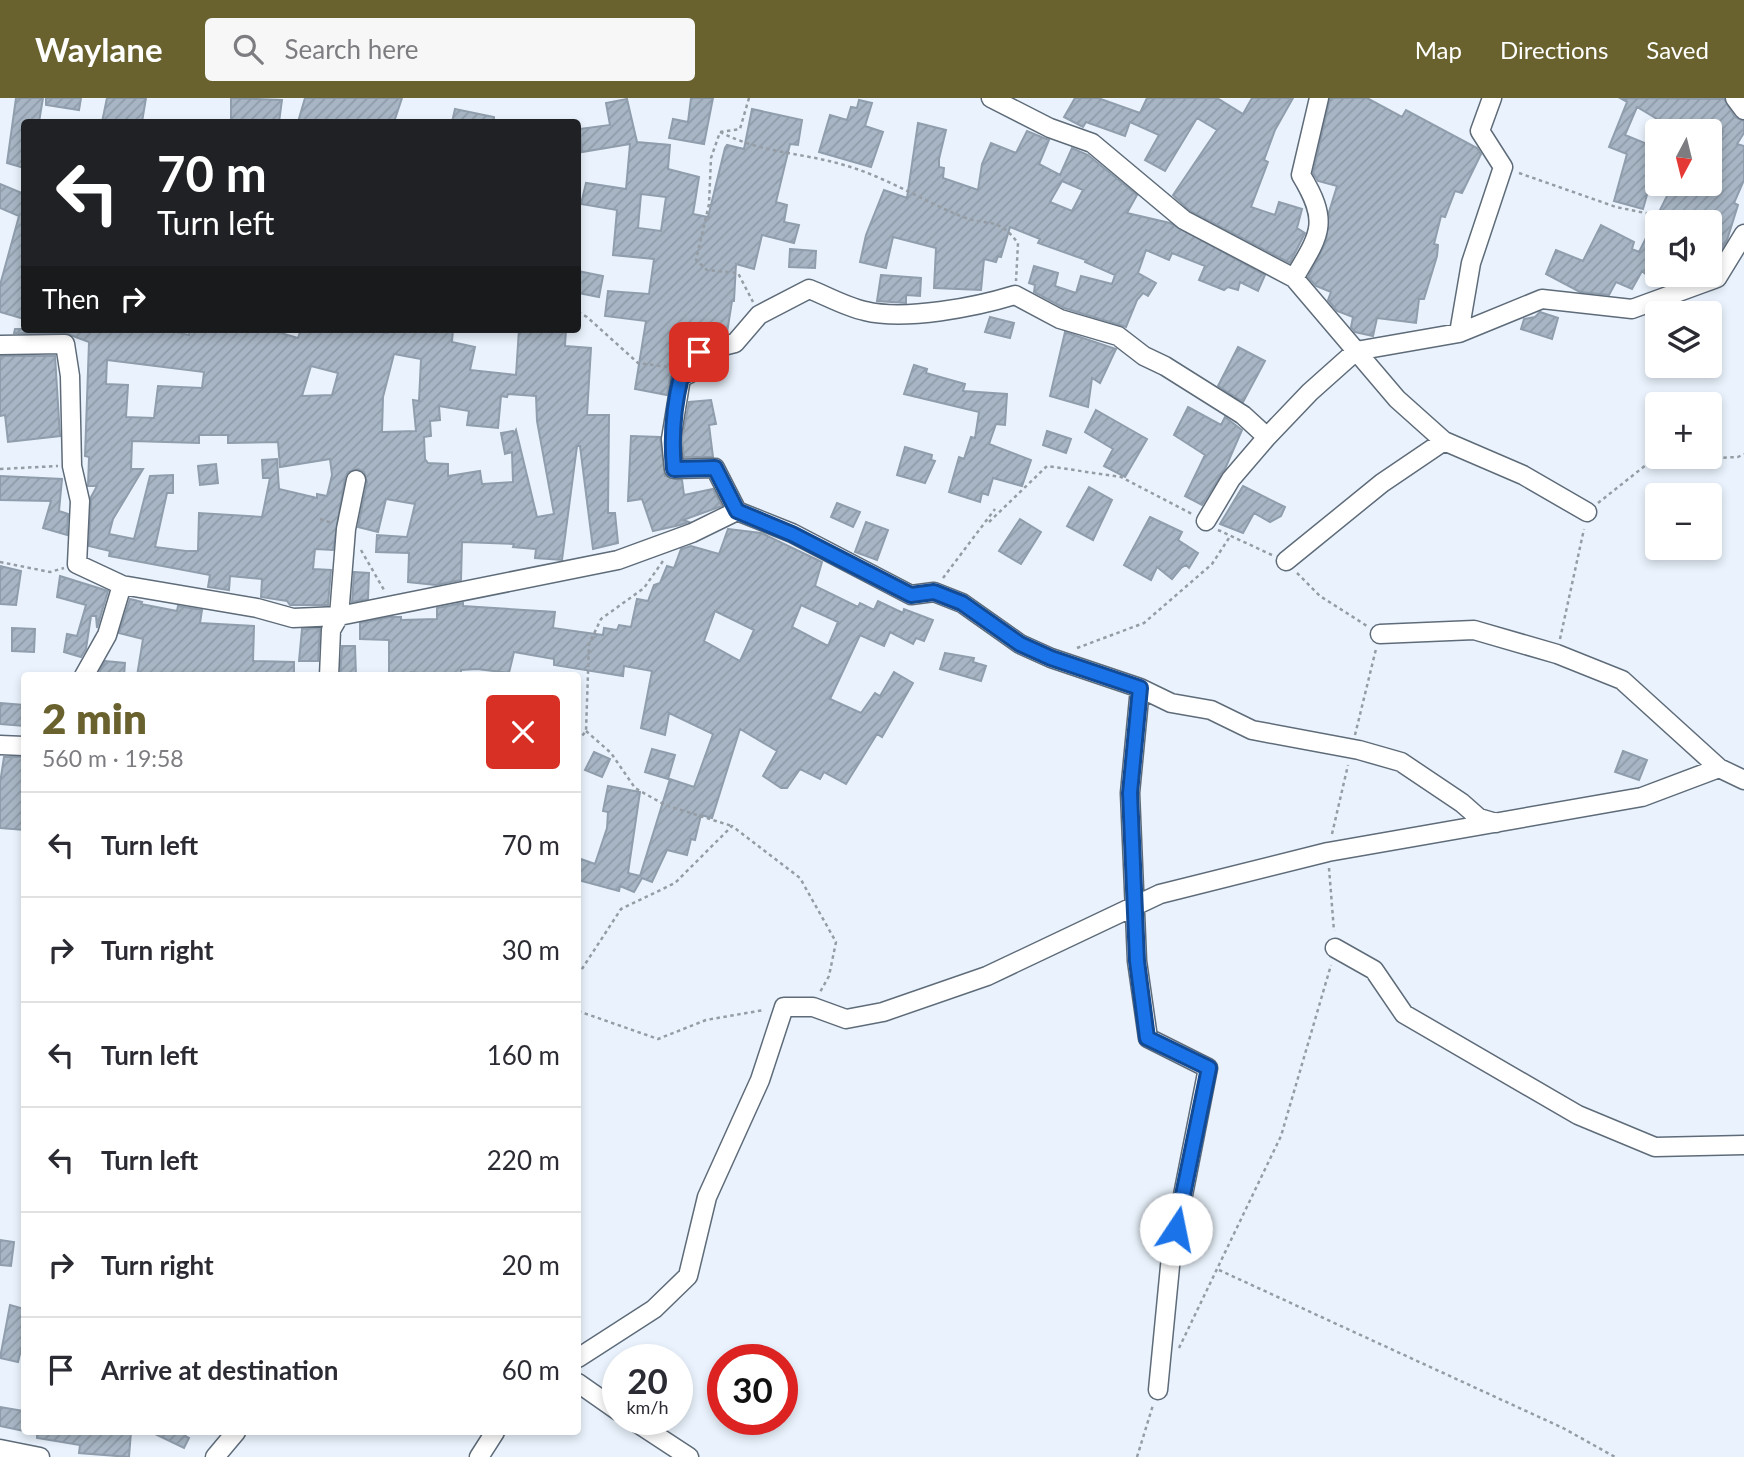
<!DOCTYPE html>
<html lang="en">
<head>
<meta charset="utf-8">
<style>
  :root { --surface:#fff; --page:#f7f7f7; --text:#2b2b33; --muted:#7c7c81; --line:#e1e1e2; --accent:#69622e }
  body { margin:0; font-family:Lato,sans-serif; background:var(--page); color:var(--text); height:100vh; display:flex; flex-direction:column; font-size:26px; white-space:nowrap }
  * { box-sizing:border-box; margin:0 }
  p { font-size:23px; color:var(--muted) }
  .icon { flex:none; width:38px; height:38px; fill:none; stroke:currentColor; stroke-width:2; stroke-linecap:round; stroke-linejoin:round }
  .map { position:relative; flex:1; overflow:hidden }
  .sheet { position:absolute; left:21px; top:574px; width:560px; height:763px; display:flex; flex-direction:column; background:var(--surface); border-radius:7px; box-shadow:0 4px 10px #0003 }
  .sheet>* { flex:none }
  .hud { position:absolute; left:21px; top:21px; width:560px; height:214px; border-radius:7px; box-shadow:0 4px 10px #0003; background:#202124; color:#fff; overflow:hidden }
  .needle { width:46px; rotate:187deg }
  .controls { position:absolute; left:1645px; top:21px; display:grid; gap:14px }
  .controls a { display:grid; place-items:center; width:77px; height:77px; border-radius:7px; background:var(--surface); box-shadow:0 4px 10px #0003; font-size:35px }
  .speed { position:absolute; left:602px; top:1246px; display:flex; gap:14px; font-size:35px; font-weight:700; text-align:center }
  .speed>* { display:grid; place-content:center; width:91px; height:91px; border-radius:50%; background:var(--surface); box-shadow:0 4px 10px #0003; line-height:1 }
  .speed small { font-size:18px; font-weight:400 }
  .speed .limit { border:10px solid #d22; background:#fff; color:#111 }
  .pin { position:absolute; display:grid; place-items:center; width:60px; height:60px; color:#fff; margin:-30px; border-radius:14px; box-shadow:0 4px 10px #0006 }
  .me { position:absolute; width:77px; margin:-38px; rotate:11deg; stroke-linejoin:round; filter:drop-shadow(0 0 5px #0008) }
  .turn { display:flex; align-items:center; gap:24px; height:147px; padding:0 21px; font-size:32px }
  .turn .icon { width:91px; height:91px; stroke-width:2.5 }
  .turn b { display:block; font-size:49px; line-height:60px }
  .then { display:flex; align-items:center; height:66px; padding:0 21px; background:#0003; gap:14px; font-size:26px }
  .round { display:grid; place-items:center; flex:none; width:74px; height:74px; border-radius:7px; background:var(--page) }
  .overview { display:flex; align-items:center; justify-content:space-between; height:119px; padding:0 21px }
  h1 { font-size:42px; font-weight:800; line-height:52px; color:var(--accent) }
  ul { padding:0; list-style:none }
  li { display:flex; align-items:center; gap:21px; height:105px; padding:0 21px; border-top:2px solid var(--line) }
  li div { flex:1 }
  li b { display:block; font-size:26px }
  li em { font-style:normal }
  header { display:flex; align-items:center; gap:42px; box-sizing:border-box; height:98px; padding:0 35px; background:var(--accent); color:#fff }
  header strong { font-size:33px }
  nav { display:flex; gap:38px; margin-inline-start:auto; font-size:24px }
  .search { width:490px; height:63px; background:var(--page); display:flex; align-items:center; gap:18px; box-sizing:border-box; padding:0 24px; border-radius:7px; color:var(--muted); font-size:26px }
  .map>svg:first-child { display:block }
  .building { fill:url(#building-hatch); stroke:#8f9dac; stroke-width:2; fill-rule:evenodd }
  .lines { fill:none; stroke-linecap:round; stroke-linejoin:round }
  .minor-casing { stroke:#5e6b79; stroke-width:21 }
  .path { stroke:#959ca4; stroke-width:2.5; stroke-dasharray:3.5 3.5; stroke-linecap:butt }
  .minor { stroke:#fff; stroke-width:18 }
  .route-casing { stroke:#114b97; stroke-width:18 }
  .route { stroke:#1a73e8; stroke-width:12 }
</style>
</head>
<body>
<header>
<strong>Waylane</strong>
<div class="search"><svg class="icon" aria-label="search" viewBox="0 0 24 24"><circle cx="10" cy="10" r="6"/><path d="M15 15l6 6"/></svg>Search here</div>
<nav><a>Map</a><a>Directions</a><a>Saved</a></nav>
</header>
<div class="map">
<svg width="1744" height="1359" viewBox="0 0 1744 1359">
  <defs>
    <pattern id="building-hatch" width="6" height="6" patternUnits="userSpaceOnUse" patternTransform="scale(1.75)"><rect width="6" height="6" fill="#a7b5c4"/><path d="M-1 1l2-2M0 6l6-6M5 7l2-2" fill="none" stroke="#8f9ba8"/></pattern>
  </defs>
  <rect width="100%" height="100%" fill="#eaf3fd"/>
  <path class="building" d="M16,0H43L39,24H24V70L7,65Z
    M46,0H81L79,12L46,7Z
    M107,0H146L142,24H102Z
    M231,0L282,2L279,24H231Z
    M305,0H402L394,24H298Z
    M691,0H713L704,46L669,40L673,21L688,24Z
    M1075,0H1098L1140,15L1147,0H1217L1243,16L1252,0H1293L1275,32L1264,62L1268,64L1251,109L1275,117L1279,104L1302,111L1297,130L1305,135L1290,165L1190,113L1173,97L1217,32L1197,20L1165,73L1145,62L1159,37L1130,24L1125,38L1086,24L1083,29L1064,19Z
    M1330,0H1367L1402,19L1406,12L1477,50L1481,56L1462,95L1455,93L1445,119L1441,118L1434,146L1438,147L1437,158L1424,201H1419L1416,225L1377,220L1373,238L1355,234L1351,229L1353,219L1337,213L1328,202L1331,194L1316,188L1308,179L1326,144L1329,114L1337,88L1318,83L1313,75Z
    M1620,0L1724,1L1735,19L1744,23V35L1737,46L1744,48V82L1734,105L1738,107L1727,142L1710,170V124H1657V186L1642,173L1632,191L1616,184L1609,197L1580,194L1546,176L1556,152L1583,163L1601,127L1634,144L1632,151L1639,154L1673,86H1684L1699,93L1702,86H1710V70L1723,33H1703L1683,22L1673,33H1653L1657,21L1637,9L1625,37L1657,50L1652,79L1643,111L1614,103L1627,56L1609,49L1627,4Z
    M627,1L637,44L670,47L668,71L699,79L693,116L708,119L725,50L727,47L744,51L752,11L802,22L798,47L790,46L776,104L787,107L784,124L799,127L794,145L762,137L754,171L736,166L734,203H732L727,235L711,239L682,235L678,263L673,262L667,297L635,291L646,223L605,218L608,193L649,196L654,161L613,157L617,112L581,106L586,85L626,91L630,46L582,54L579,31L610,27L606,5ZM641,96L666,99L661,133L638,130Z
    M859,2L872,5L865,28L883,34L871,69L819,54L830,17L847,22L851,9L857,10Z
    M455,11L494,19V24H452Z
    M918,25L946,32L939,61V69L944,70L943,80L978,92L982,66L991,45L1016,55L1027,33L1049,42L1039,66L1060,77L1072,50L1088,57L1137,97L1127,115L1170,125L1265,177L1258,193L1240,184L1238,192L1228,189L1224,192L1199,182L1205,168L1172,155L1169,162L1146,152L1138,175L1156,185L1148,198L1143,195L1137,202L1126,229L1064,210L1034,194L1035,187L1029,185L1034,168L1058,175L1055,188L1076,195L1081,178L1112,186L1115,177L1085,164L1086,162L1038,145L1040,141L1010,129L1001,159L998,158L996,164L984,161L981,192L934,190L936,150L893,139L886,170L860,164L866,137L884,92L907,100ZM1062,83L1083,92L1072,113L1050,104Z
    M0,86L24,96V221L0,214V187L19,118L0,110Z
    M790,151L816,153L815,170L789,169Z
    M578,173L603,178L599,199L578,195Z
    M881,177L921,180L920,198L906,197V205L877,203Z
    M1540,214L1558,220L1552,241L1521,231L1524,221L1535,219Z
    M990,219L1014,225L1010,240L985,234Z
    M15,231H164L189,237L190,231H267L298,240L301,231H373L387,235L388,231H453L452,244L475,249L470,272L516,277L519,231H566L565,248L591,250L587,317H609L608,415H615L618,445L593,451L580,348H577L562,462L535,460L536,451L513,449L514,446L462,444L461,482L436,487L408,484L409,455L376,454L377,437L407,439L415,406L386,401L378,434L358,429L367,384L364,374L358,371L348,374L345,380L333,452L315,451L313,471L331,472L328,507H290L287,503L261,499L262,481L230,478L229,492L208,489L210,477L109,458L110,453L89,448L91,399L97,388H88L89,359L85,358L89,244L65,235H14ZM394,256L421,261L419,303L413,302L416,333L382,334L383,299ZM107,262L204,274L202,290L158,288L154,320L126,319L128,287L106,286ZM311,268L338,275L332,297L302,298ZM508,296L536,298L537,323L554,416L537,419L516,332L514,336L513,333L501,335L505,356L512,354L513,384L482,386L480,373L448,378V366L428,365L425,361L424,339L431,338L430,323L440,322L439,308L469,313L467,327L498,330L501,298L507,299ZM199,337H228V345L278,344L280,369L330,361L332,377L327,398L317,396V400L279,391L277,361L262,362L263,380H270L262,419L199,415L198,453H186L155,449L167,395H173V377L150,378L134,441L109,436L113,421L143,371H131L132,343L199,345Z
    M1065,234L1116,251L1100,285L1092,280L1088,309L1050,298Z
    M1238,249L1265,263L1243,304L1218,288Z
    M0,258H55L60,338L8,344L5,317L0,318Z
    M914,267L927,271L926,275L965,286L963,293L1007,296L1005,327L996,326L989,346L1031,362L1022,388L993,380L988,397L982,395L980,404L949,394L959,359L964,361L971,339L975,340L979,314L904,296Z
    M711,302L716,326L709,327L713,359H684L682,341L689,304Z
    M1188,309L1221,327L1225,319L1242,332L1225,371L1202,407L1185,398L1205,357L1174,337Z
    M1096,312L1147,341L1125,379L1104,368L1113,351L1085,334Z
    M1047,333L1071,341L1066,355L1043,347Z
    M631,338L660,339L665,378L682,382L684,397L713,391L722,408L683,422L689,424L680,427L653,433L642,401L628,403Z
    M905,349L932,357L931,362L935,363L925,385L897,377Z
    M216,366L218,385L200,387L198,368Z
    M0,378L62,381L59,413L68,416L67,437L43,430L51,403L0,402Z
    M1243,388L1285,409L1281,418L1270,424L1254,415L1243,435L1220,426Z
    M1089,389L1112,402L1093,442L1067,428Z
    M837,405L860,414L853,429L831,419Z
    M1150,419L1182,434L1178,442L1198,455L1189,470L1186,467L1181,470L1172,481L1157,469L1151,482L1124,467Z
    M1020,421L1041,434L1021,466L999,453Z
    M866,424L888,432L877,462L855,454Z
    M728,431L761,435L822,464L815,488L858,509L860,505L874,512L878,503L903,515L904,511L933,522L924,543L916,540L913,546L890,534L884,548L860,537L830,601L861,615L875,595L880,598L894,574L913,585L882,639L877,636L846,686L824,674L820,681L800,671L787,690H781L763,678L777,653L740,631L712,720L701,717L695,742L691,741L687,757L667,752L652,784L642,780L634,794L620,788L619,793L578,782V760L595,766L607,730L608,714L603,713L608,688L640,694L628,775L640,778L670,681L694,689L713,636L669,615L665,637L641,630L652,573L624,568L623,578L554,567V561L514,554L509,575L477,571L461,572V577L452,578L411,574V578H389V542L360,541V525L390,519H401V522L437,521V510L463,505V508L555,514L553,530L581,534L603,537L604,530L617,532L619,527L631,529L637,501L648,503L654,487L660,485L667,468L674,470L681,451L691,448L719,456ZM801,507L838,524L828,548L792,529ZM715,513L754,532L740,563L704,543Z
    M0,468L21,473L16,507L0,506Z
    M354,474L369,475L368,501L352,504Z
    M60,478L108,493L97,530L96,518H91L86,551L81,559L64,554L67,536L77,538L86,507L57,499Z
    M130,501L142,504L141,506L177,513L178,508L202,512L200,525L254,528L253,563L294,564V578H137L143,541L119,535Z
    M12,530L35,531L34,554L12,553Z
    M320,530L318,563H299L302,531Z
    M342,548H355L356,578H340Z
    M945,555L974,560L973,564L986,568L981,583L940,571Z
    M105,563L125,565L124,578H97Z
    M0,605L24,607V628L0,626Z
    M652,651L675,657L668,681L645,674Z
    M1623,653L1647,662L1639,682L1615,674Z
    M594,654L610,661L602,679L585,672Z
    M4,659H24V732L0,730V685Z
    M0,1142L14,1144L11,1168L0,1167Z
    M10,1207L24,1211V1240L18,1264L0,1260Z
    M0,1309L24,1313V1333L0,1328Z
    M37,1334H131L129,1359L79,1355L80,1347L37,1340Z
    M151,1334H187L185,1338L189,1340L184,1350Z"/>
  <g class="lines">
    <defs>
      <path id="minor" d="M991,0L1050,30L1092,45L1184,122L1294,180L1397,301L1444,343L1523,377L1587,414
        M1735,0L1744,12
        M1294,180C1320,136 1330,125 1301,77L1319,0
        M1459,235L1471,165L1503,69L1480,33L1492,0
        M0,247L65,246L70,278L72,368L80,403L77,466L122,487L257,510L293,520L339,518L618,462L692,435L737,413L715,370L674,371L671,341L681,280L696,272L699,254L735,245L759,217L809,191C827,198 846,209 865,213C905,223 976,209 1015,197L1060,221L1118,238L1144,258L1165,268L1243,317L1267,339
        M737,413L792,435L911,497L934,494L962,505L1020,546L1051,560L1140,590L1130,695L1137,863L1148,940L1208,970L1171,1158L1158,1292
        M1206,423L1231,381L1267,339L1310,294L1356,253L1459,235L1542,201L1632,211L1717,180L1744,136
        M1286,463L1382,385L1444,343
        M1380,536L1474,532L1557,556L1622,582L1719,670
        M84,578L107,537L122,487
        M329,578L331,532L339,518L346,431L356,382
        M1140,590L1171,605L1211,612L1252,632L1359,652L1401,664L1462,705L1479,720L1496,725
        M0,647L24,648
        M1335,850L1374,872L1404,916L1578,1017L1655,1049L1744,1047
        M578,1260L654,1211L688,1178L707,1099L760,982L784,909H813L846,921L883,914L987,878L1160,796L1328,754L1642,699L1719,670L1744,682
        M578,1285L618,1313
        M631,1321L689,1359
        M0,1351L40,1359
        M215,1359L236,1334
        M479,1359L495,1334"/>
    </defs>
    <use href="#minor" class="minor-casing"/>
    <path class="path" d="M749,0L740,31L720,34L711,60L709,106L696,162L707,172L738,175L753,204
      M720,34C764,56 800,54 844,67C886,79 923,103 963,119C991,129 997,118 1018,145L1016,183
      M1519,75L1616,109L1689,124
      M1710,132L1723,137
      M578,214L587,219L638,265L668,269
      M0,371L58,368
      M1598,405L1651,363L1738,359L1744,356
      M320,421L332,425
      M989,424L1047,368L1121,379L1192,416
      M1218,432L1272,457
      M361,452L384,492
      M0,464L50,474L64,470
      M1297,475L1320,498L1367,528
      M943,480L995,411
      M1560,541L1584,431
      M1077,550L1144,525L1212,466L1229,440
      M586,633L611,655L635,690L665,707L732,728
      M1355,637L1376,551
      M578,643L586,633L589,546L601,521L644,490L663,463
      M1332,736L1348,667
      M1329,770L1334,833
      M578,877L621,811L675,785L732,728L800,780L836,844L829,878L819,896
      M578,913L658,941L706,922L764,912
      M1219,1172L1563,1330L1615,1359
      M1179,1250L1281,1038L1331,867
      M1137,1359L1153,1307"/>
    <use href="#minor" class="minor"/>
  </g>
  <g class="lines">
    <defs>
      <path id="route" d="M699,254L696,272L681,279C673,311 671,339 674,371L715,370L737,413L792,436L911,497L934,494L962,505L1020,546L1051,560L1140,590L1130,695L1137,863L1147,940L1209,970L1176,1131"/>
    </defs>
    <use href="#route" class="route-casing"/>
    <use href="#route" class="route"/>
  </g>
</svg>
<div class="controls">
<a><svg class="needle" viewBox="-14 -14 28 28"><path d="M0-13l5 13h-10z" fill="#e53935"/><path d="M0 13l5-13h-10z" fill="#7c7c81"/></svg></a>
<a><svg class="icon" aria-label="sound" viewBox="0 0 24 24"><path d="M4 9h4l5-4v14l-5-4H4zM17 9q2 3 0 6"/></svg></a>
<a><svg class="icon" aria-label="layers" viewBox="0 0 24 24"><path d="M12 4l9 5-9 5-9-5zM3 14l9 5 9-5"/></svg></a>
<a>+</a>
<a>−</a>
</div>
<div class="speed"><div>20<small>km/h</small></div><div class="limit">30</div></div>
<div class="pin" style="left:699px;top:254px;background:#d93025"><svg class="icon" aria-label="arrive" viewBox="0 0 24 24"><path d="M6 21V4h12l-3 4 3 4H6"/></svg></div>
<svg class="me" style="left:1176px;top:1131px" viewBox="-20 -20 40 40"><circle r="19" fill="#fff"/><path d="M0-13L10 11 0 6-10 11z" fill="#1a73e8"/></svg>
<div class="hud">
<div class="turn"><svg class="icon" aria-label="left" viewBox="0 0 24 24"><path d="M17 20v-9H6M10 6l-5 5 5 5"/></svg><div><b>70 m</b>Turn left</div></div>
<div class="then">Then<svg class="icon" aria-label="right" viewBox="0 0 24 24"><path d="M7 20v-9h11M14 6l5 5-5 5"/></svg></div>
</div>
<section class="sheet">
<div class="overview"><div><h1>2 min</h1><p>560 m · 19:58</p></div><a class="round" style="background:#d93025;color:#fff"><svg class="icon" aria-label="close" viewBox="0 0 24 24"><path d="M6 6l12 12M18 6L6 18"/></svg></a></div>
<ul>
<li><svg class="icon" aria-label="left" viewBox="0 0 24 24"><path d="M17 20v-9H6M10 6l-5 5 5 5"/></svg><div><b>Turn left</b></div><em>70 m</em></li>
<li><svg class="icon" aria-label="right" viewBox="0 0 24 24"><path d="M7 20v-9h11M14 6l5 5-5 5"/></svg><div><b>Turn right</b></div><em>30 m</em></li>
<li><svg class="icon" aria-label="left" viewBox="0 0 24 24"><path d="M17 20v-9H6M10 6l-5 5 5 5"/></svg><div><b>Turn left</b></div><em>160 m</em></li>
<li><svg class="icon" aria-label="left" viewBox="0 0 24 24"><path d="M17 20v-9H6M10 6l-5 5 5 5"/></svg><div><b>Turn left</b></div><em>220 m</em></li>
<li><svg class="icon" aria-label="right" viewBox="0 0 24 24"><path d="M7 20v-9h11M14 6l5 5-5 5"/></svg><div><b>Turn right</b></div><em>20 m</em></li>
<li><svg class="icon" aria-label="arrive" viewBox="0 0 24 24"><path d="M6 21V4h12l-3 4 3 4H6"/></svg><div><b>Arrive at destination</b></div><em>60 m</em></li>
</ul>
</section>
</div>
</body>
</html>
